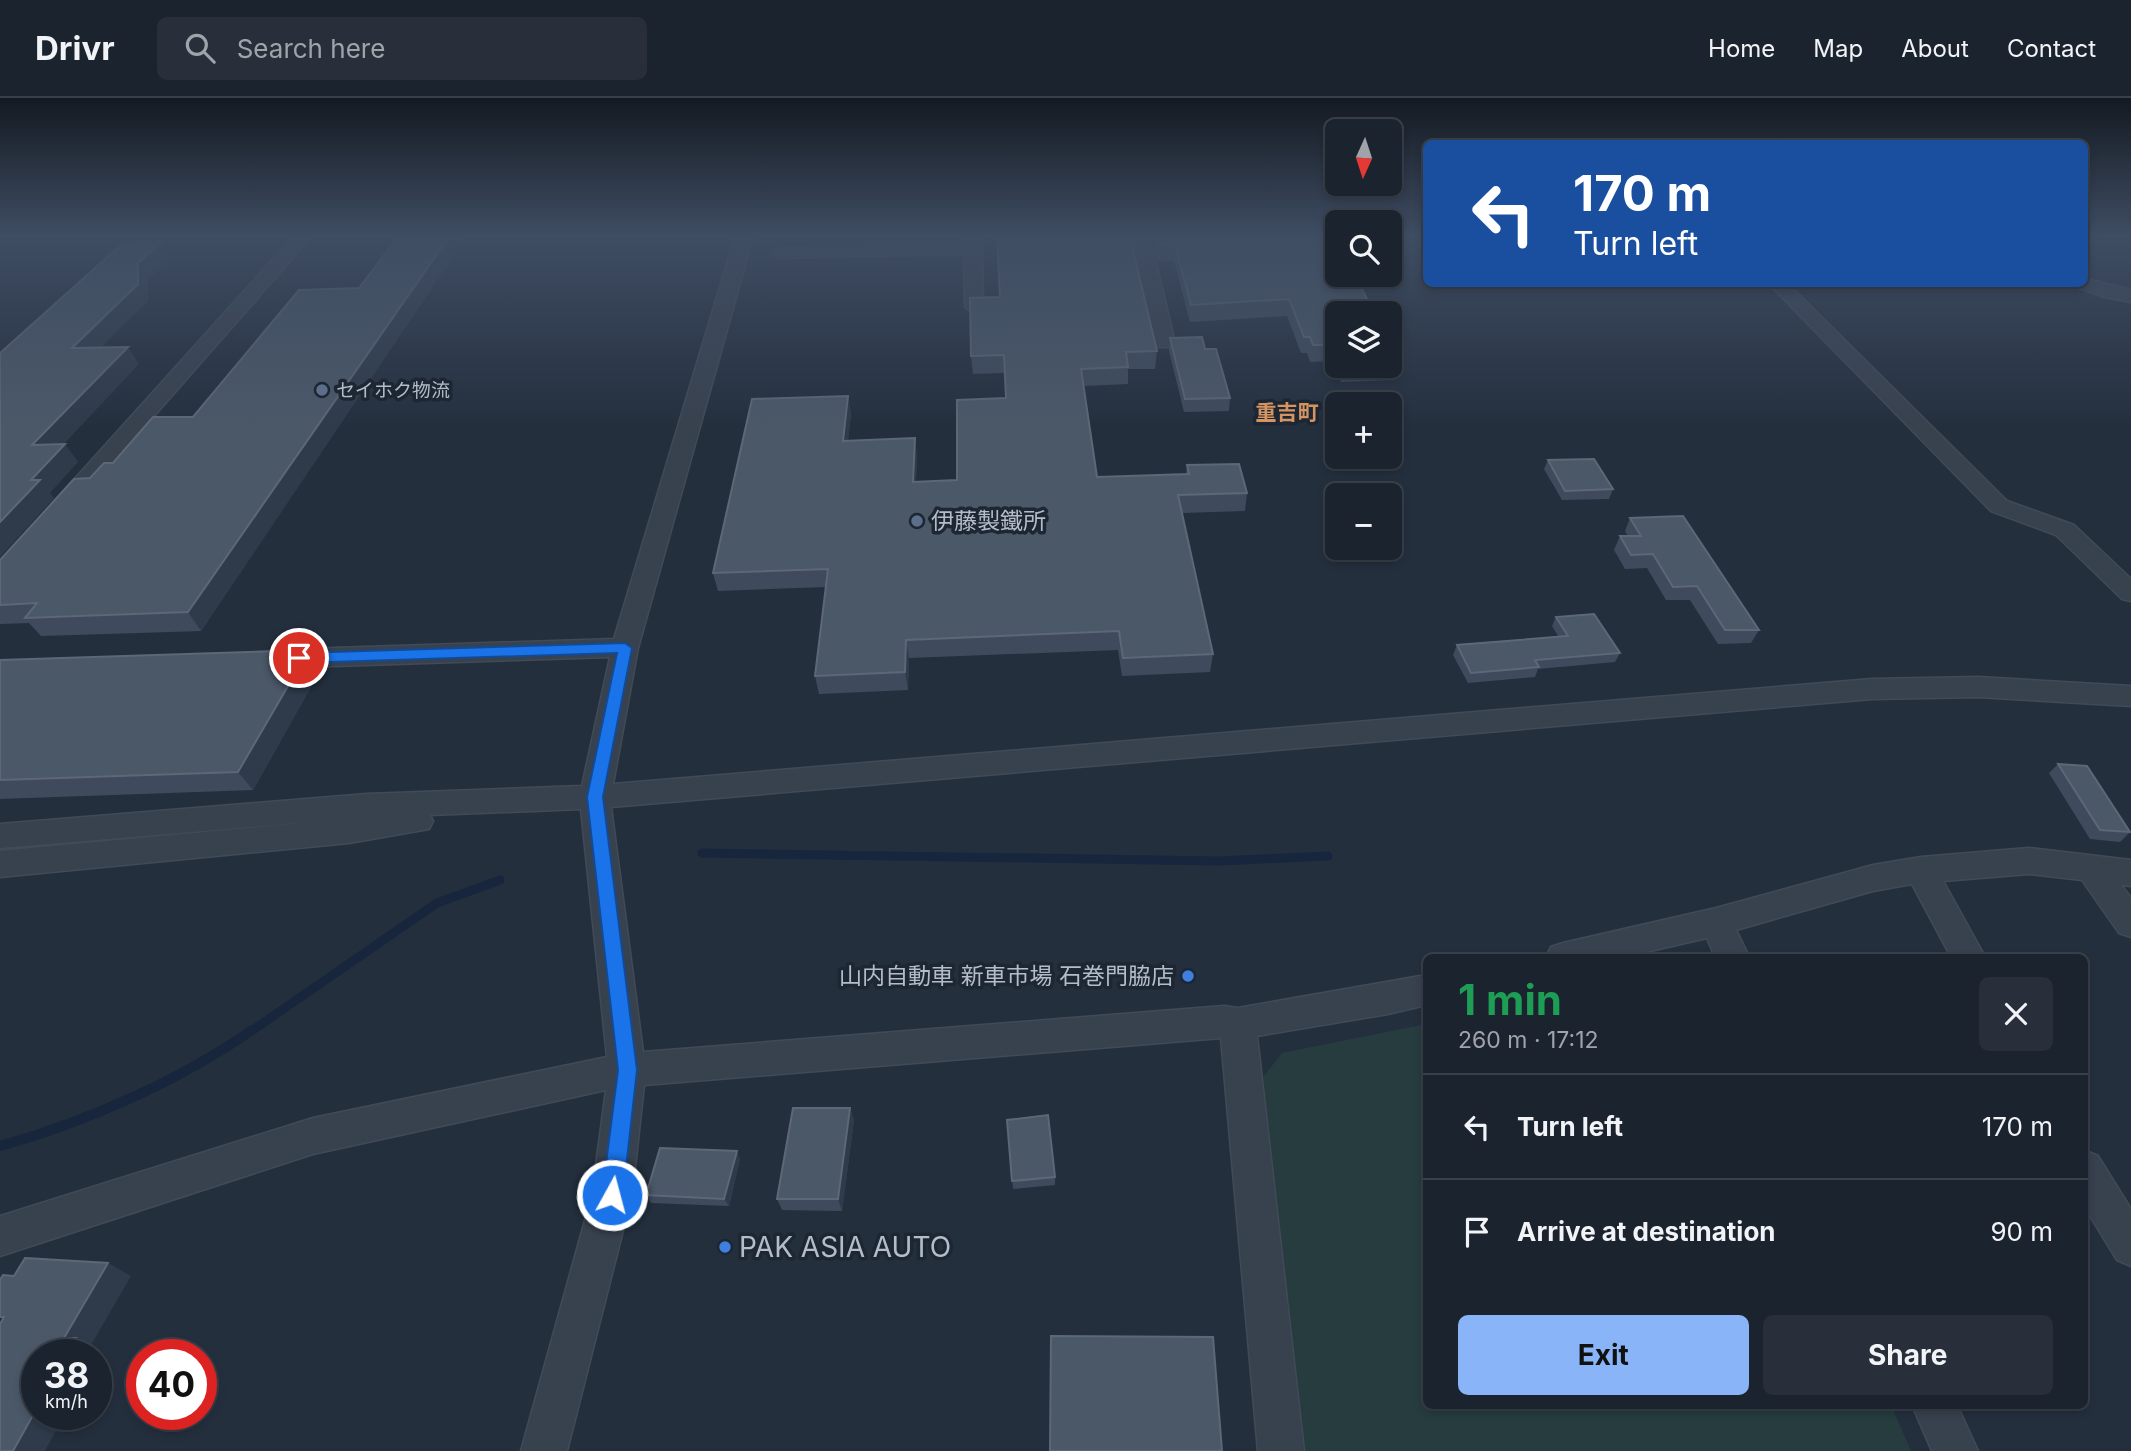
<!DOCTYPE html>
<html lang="en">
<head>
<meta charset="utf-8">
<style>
  :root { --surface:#1b232e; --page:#282f3a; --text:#f1f3f6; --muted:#a0a4aa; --line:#39404a; --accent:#8ab4f8 }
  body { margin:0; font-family:Inter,"Noto Sans JP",sans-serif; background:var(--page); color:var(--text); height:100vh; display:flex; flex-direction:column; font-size:26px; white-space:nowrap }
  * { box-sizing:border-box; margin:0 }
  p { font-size:23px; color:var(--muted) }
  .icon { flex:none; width:38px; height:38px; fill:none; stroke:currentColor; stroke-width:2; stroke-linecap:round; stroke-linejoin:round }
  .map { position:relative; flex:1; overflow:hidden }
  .panel { position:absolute; left:1423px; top:856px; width:665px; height:455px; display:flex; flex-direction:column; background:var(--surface); border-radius:10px; box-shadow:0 4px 10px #0003,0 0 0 2px var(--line) }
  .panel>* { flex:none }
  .top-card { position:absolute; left:1423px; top:42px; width:665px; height:147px; border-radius:10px; box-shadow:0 4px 10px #0003,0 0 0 2px var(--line); background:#1a4fa0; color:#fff; overflow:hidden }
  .needle { width:46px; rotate:183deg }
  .buttons { position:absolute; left:1325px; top:21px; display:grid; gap:14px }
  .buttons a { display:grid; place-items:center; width:77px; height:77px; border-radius:10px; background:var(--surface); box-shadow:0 4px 10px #0003,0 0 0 2px var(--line); font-size:35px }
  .speed { position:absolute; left:21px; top:1241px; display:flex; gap:14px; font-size:35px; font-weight:700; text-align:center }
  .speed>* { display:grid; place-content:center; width:91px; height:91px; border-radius:50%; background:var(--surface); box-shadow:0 4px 10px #0003,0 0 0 2px var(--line); line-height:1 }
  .speed small { font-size:18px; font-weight:400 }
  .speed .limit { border:10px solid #d22; background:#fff; color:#111 }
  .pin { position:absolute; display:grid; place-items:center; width:60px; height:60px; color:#fff; margin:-30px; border:4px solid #fff; border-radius:50%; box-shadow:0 2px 7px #0007 }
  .me { position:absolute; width:77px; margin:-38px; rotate:7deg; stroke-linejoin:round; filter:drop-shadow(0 0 5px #0008) }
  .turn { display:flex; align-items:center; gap:24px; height:147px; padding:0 35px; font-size:32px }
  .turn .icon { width:91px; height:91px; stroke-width:2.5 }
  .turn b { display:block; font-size:49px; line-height:60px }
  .round { display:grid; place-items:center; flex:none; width:74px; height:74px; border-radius:10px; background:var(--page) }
  .headline { display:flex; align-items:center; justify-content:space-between; height:119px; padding:0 35px }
  h1 { font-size:42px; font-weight:700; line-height:52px; color:#1e9e55 }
  .action { display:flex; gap:14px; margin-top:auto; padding:14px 35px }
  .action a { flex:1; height:80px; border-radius:10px; background:var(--accent); color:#111; font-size:28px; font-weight:700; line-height:80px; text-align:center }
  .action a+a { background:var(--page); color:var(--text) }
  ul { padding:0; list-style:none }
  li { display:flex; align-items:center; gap:21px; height:105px; padding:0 35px; border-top:2px solid var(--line) }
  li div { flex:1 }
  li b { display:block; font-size:26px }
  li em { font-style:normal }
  header { display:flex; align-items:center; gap:42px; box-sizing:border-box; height:98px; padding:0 35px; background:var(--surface); border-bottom:2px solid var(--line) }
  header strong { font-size:33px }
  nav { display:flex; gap:38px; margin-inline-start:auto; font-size:24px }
  .search { width:490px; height:63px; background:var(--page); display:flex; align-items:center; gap:18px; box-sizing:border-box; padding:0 24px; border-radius:10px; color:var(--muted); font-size:26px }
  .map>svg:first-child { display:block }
  .green { fill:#263c3f }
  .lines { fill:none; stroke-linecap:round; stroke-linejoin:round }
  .stream-far1 { stroke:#17263c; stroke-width:9 }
  .stream { stroke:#17263c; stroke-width:10 }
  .minor-casing { stroke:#414a57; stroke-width:3 }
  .minor { fill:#38414e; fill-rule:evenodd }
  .wall { fill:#3f4b5c }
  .shaded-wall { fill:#2f3b4b }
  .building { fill:#4b5868; stroke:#5c6777; stroke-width:2 }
  .route { fill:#1a73e8; stroke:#114b97; stroke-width:2 }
  .service-dot { fill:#5c6f8a; stroke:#1d2633; stroke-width:2.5 }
  .shop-dot { fill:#3f7fe0; stroke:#1d2633; stroke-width:2.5 }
  .labels { text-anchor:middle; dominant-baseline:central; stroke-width:7; stroke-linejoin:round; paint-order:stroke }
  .far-poi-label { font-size:19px; fill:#b4bcc9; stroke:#1d2633; text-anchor:start }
  .far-quarter-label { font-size:21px; font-weight:bold; fill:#d59563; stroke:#1d2633 }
  .poi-label { font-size:23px; fill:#b4bcc9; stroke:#1d2633; text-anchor:start }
  .near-poi-label { font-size:28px; fill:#b4bcc9; stroke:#1d2633; text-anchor:start }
</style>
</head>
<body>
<header>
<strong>Drivr</strong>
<div class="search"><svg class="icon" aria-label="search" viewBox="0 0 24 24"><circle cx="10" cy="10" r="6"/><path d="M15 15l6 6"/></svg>Search here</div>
<nav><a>Home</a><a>Map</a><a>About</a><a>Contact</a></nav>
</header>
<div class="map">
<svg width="2131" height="1353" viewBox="0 0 2131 1353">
  <rect width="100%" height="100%" fill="#242f3e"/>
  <path class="green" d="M1426,926V1307H1891L1911,1353H1303L1263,979L1282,955Z"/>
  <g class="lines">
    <path class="stream-far1" d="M702,755L1219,763L1328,758
      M250,934L437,805L500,782"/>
    <path class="stream" d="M0,1048C84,1025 181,982 252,932"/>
    <defs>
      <path id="minor" d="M293,139H311L69,415H53L49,410L53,405Z
        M735,139H753L638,550L613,686L1872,581L1978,579L2131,588V608L1978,599L1872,601L611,709L643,954L1224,908L1238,910L1426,877V907L1388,916L1257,938L1304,1353H1258L1221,940L644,987L632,1097L567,1353H521L592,1097L606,992L313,1056L0,1158V1118L313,1020L607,959L581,711L430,717L433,723L429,731L349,745L0,779V753L334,722L0,750V726L367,696L582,688L610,559L273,570L263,567L259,561L263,555L273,552L614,541Z
        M964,139H982L983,209L974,215L965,209L964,156L779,160L770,155L779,150L964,145Z
        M1132,139H1150L1175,245L1172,249H1158L1155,245Z
        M2084,180L2131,192V204L2104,199L2077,189L2075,186H2084Z
        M1769,186H1788L2007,403L2074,427L2131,481V503L2122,501L2056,437L1991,413Z
        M2029,750L2131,762V788L2121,787L2131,800V839L2119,835L2082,782L2029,776L1943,783L1985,859H1951L1912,786L1873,793L1736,832L1749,859H1715L1707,840L1624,859H1546L1551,849L1563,845L1716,810L1873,767L1921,759Z
        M2084,1052L2098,1058L2131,1111V1168L2117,1162L2084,1108Z
        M1912,1307H1957L1978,1353H1932Z"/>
    </defs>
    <use href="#minor" class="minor-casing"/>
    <use href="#minor" class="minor"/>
  </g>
  <path class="wall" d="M398,139H466L201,533L41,538L29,525L0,526V462L90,380L113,365L193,319L359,190Z
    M997,139L1135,148V160L1157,253L1155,271H1128V286L1084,288L1097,379L1186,376L1187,367L1247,395L1245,413L1182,415L1213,556L1210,574L1122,578L1118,552L909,560L908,592L819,596L815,578L826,489L718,493L713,475L848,298L851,316L848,342L917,358L916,384L957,382L1006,300L1004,275L973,276L971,258L1000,199Z
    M1152,139H1337V268H1390V247L1399,265L1395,282L1341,284L1332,263L1310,264L1307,255H1301L1287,218L1190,224L1174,163H1158Z
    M1170,240L1205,251L1230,300L1229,313L1184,314L1169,253Z
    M1548,362L1613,391L1609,401L1562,402L1544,371Z
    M1630,420L1759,532L1751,545L1718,546L1690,502H1666L1647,470L1625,471L1614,452L1620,438H1628L1625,433Z
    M1556,519L1620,555L1615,564L1538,571L1535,579L1468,585L1453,557L1457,547L1558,538L1552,528Z
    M0,562L321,571L253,692L0,701Z
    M2058,666L2130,734L2120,744L2090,741L2049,675Z
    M850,1010L854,1022L842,1113L782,1112L777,1101Z
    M1007,1022L1055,1079V1087L1013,1091Z
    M740,1061L729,1108L651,1105L646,1097Z"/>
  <path class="shaded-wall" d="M449,139H466L201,533L188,514Z
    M161,144L171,160L148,182V203L83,267L72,250L138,165Z
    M128,249L139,266L46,365L32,347Z
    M848,298L851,316L846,360L843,343Z
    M915,340L917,358L915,402L913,384Z
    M65,346L78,364L50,395L54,400L0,459V424L31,382Z
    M906,542L909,560L908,592L905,574Z
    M309,552L321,571L253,692L238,674Z
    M850,1010L854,1022L842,1113L838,1101Z
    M737,1053L740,1061L729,1108L724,1101Z
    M108,1165L131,1178L91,1247L100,1252L96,1259V1256H67L64,1240Z
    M37,1310V1316H65L45,1353H13Z"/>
  <path class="building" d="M398,139H449L188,514L25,520L37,505L0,507V462L74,381L90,380L104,365H113L153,319H193L299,192L359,190Z
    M997,139H1134L1135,148H1132L1157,253L1126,254L1128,269L1081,271L1097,379L1189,376L1187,367L1239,366L1247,395L1178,397L1213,556L1123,560L1119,533L906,542L905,574L815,578L828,471L713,475L752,301L848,298L843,343L915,340L913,384L957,382V302L1006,300L1004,257L971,258L970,200L1000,199Z
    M1157,139H1337V177H1355L1374,215H1337V251L1335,247H1313L1310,239H1304L1289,201L1191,207L1175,147H1159Z
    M161,144L138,165V186L72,250L128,249L32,347L65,346L31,382H40L0,424V255L123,145Z
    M1202,239L1205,251H1216L1230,300L1185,301L1170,240Z
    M1390,247L1399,265L1390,266Z
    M1594,361L1613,391L1565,393L1548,362Z
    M1683,418L1759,532H1725L1697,488L1673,489L1653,456L1631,457L1620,438H1641L1630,420Z
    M1594,516L1620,555L1535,562L1539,569L1471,575L1457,547L1568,538L1556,519Z
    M309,552L238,674L0,682V562Z
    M2058,666L2087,668L2130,734L2100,732Z
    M793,1010H850L838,1101H777Z
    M1048,1017L1055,1079L1012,1083L1007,1022Z
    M660,1050L737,1053L724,1101L646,1097Z
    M25,1160L108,1165L64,1240H76L67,1256H37V1310L13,1353H0V1226L4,1219H0V1182L3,1177L14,1178Z
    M1051,1238L1213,1239L1222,1353H1050Z"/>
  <linearGradient id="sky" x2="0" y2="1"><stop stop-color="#141a22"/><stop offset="0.42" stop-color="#3f4d63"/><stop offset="1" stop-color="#3f4d63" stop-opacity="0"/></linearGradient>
  <rect width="2131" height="329" fill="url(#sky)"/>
  <path class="route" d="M625,545L632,550L603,699L637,972L623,1097L620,1104L612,1107L605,1104L602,1097L618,972L587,699L617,555L299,565L291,560L299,555Z"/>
  <g class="service-dot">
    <circle cx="322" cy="292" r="7"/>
    <circle cx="917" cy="423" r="7"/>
  </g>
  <g class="shop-dot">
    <circle cx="1188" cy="878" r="7"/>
    <circle cx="725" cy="1149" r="7"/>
  </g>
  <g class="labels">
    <g class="far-poi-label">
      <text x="336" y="292">セイホク物流</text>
    </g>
    <g class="far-quarter-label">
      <text x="1287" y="314">重吉町</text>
    </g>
    <g class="poi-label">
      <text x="931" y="423">伊藤製鐵所</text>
      <text x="1174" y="878" text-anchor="end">山内自動車 新車市場 石巻門脇店</text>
    </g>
    <g class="near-poi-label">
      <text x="739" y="1149">PAK ASIA AUTO</text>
    </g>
  </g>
</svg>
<div class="buttons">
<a><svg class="needle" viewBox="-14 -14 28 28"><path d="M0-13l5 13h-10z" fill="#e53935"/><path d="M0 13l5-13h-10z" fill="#a0a4aa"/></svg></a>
<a><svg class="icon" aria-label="search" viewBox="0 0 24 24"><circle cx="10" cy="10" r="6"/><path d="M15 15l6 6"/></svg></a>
<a><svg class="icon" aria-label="layers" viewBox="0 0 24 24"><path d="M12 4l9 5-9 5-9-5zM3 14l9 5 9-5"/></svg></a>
<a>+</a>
<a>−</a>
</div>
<div class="speed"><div>38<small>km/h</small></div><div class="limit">40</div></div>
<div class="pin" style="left:299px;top:560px;background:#d93025"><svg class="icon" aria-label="arrive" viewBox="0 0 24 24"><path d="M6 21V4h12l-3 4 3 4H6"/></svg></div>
<svg class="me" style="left:612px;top:1097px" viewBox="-20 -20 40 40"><circle r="17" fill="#1a73e8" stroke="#fff" stroke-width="3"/><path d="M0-11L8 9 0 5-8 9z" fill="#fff"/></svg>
<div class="top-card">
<div class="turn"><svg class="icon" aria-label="left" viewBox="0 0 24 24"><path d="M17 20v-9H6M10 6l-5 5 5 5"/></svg><div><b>170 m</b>Turn left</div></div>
</div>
<section class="panel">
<div class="headline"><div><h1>1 min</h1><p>260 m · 17:12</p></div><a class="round"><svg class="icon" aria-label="close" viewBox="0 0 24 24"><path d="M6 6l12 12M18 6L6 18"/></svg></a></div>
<ul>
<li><svg class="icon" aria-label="left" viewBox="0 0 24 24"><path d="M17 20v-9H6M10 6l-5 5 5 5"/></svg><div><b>Turn left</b></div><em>170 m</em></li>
<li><svg class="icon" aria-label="arrive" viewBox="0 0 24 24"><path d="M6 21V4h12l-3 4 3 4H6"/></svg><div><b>Arrive at destination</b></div><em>90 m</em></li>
</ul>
<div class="action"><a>Exit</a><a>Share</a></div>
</section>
</div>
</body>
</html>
